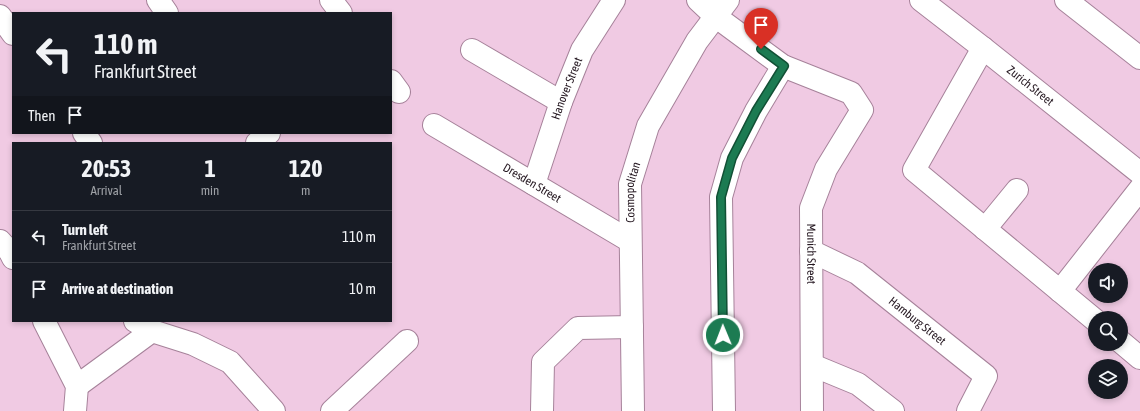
<!DOCTYPE html>
<html lang="en">
<head>
<meta charset="utf-8">
<style>
  :root { --surface:#171b24; --page:#20242c; --text:#f1f3f6; --muted:#9ea1a6; --line:#363941 }
  body { margin:0; font-family:"Asap Condensed",sans-serif; background:var(--page); color:var(--text); height:100vh; display:flex; flex-direction:column; font-size:15px; white-space:nowrap }
  * { box-sizing:border-box; margin:0 }
  p { font-size:13px; color:var(--muted) }
  .icon { flex:none; width:22px; height:22px; fill:none; stroke:currentColor; stroke-width:2; stroke-linecap:round; stroke-linejoin:round }
  .map { position:relative; flex:1; overflow:hidden }
  .side { position:absolute; left:12px; top:142px; width:380px; height:180px; display:flex; flex-direction:column; background:var(--surface); border-radius:0px; box-shadow:0 2px 6px #0003 }
  .side>* { flex:none }
  .guide { position:absolute; left:12px; top:12px; width:380px; height:122px; border-radius:0px; box-shadow:0 2px 6px #0003; background:#171b24; color:var(--text); overflow:hidden }
  .controls { position:absolute; left:1088px; top:263px; display:grid; gap:8px }
  .controls a { display:grid; place-items:center; width:40px; height:40px; border-radius:50%; background:var(--surface); box-shadow:0 2px 6px #0003; font-size:20px }
  .pin { position:absolute; display:grid; place-items:center; width:34px; height:34px; color:#fff; margin:-41px -17px; border-radius:50% 50% 50% 0; rotate:-45deg; box-shadow:0 0 4px #0007 }
  .pin .icon { rotate:45deg }
  .me { position:absolute; width:44px; margin:-22px; rotate:359deg; stroke-linejoin:round; filter:drop-shadow(0 0 3px #0008) }
  .turn { display:flex; align-items:center; gap:14px; height:84px; padding:0 16px; font-size:18px }
  .turn .icon { width:52px; height:52px; stroke-width:2.5 }
  .turn b { display:block; font-size:28px; line-height:34px }
  .then { display:flex; align-items:center; height:38px; padding:0 16px; background:#0003; gap:8px; font-size:15px }
  .eta { display:flex; justify-content:space-evenly; align-items:center; height:68px; text-align:center }
  .eta b { font-size:24px; font-weight:700; line-height:28px }
  ul { padding:0; list-style:none }
  li { display:flex; align-items:center; gap:12px; height:52px; padding:0 16px; border-top:1px solid var(--line) }
  li div { flex:1 }
  li b { display:block; font-size:15px }
  li em { font-style:normal }
  .map>svg:first-child { display:block }
  .lines { fill:none; stroke-linecap:round; stroke-linejoin:round }
  .minor-casing { stroke:#a6829a; stroke-width:24 }
  .minor { stroke:#fff; stroke-width:22 }
  .route-casing { stroke:#125035; stroke-width:10 }
  .route { stroke:#1c7b52; stroke-width:7 }
  .labels { text-anchor:middle; dominant-baseline:central; stroke-width:4; stroke-linejoin:round; paint-order:stroke }
  .street-label { font-size:12px; fill:#241720; stroke:#fdd7f0 }
</style>
</head>
<body>
<div class="map">
<svg width="1140" height="411" viewBox="0 0 1140 411">
  <rect width="100%" height="100%" fill="#f0cae3"/>
  <g class="lines">
    <defs>
      <g id="minor">
        <path d="M158,0L167,13"/>
        <path d="M331,0L341,13"/>
        <path id="s1" d="M698,0L715,16L783,66L851,93L862,110L826,169L811,208L812,411"/>
        <path id="s2" d="M921,0L983,48L1140,173"/>
        <path d="M1066,0L1140,58"/>
        <path d="M0,16L13,34"/>
        <path d="M983,48L914,170L1095,320"/>
        <path d="M472,50L561,102"/>
        <path d="M391,81L399,92"/>
        <path id="s3" d="M434,125L630,241"/>
        <path d="M84,133L91,143"/>
        <path d="M257,143L269,133"/>
        <path id="s4" d="M534,184L561,102L582,50L614,0"/>
        <path d="M985,229L1017,190"/>
        <path d="M0,241L10,252L13,258"/>
        <path id="s5" d="M811,251L857,273L986,376L968,411"/>
        <path d="M1060,291L1140,189"/>
        <path d="M44,321L77,386L75,411"/>
        <path d="M135,321L152,331L193,344L230,362L274,411"/>
        <path d="M1121,342L1140,358"/>
        <path d="M812,365L858,384L893,411"/>
        <path d="M77,386L152,331"/>
        <path d="M332,411L407,341"/>
        <path d="M542,411L543,362L578,328L632,327"/>
        <path id="s6" d="M633,411L630,184L648,126L697,41L728,0"/>
        <path d="M724,411L721,197L732,158L756,111L783,66"/>
      </g>
    </defs>
    <use href="#minor" class="minor-casing"/>
    <use href="#minor" class="minor"/>
  </g>
  <g class="lines">
    <defs>
      <path id="route" d="M723,335L721,197L732,158L756,111L784,66L761,49"/>
    </defs>
    <use href="#route" class="route-casing"/>
    <use href="#route" class="route"/>
  </g>
  <g class="labels">
    <g class="street-label">
      <text stroke="none"><textPath href="#s2" startOffset="139">Zurich Street</textPath></text>
      <text stroke="none"><textPath href="#s4" startOffset="101">Hanover Street</textPath></text>
      <text stroke="none"><textPath href="#s3" startOffset="114">Dresden Street</textPath></text>
      <text stroke="none"><textPath href="#s6" startOffset="219">Cosmopolitan</textPath></text>
      <text stroke="none"><textPath href="#s1" startOffset="358">Munich Street</textPath></text>
      <text stroke="none"><textPath href="#s5" startOffset="128">Hamburg Street</textPath></text>
    </g>
  </g>
</svg>
<div class="controls">
<a><svg class="icon" aria-label="sound" viewBox="0 0 24 24"><path d="M4 9h4l5-4v14l-5-4H4zM17 9q2 3 0 6"/></svg></a>
<a><svg class="icon" aria-label="search" viewBox="0 0 24 24"><circle cx="10" cy="10" r="6"/><path d="M15 15l6 6"/></svg></a>
<a><svg class="icon" aria-label="layers" viewBox="0 0 24 24"><path d="M12 4l9 5-9 5-9-5zM3 14l9 5 9-5"/></svg></a>
</div>
<div class="pin" style="left:761px;top:49px;background:#d93025"><svg class="icon" aria-label="arrive" viewBox="0 0 24 24"><path d="M6 21V4h12l-3 4 3 4H6"/></svg></div>
<svg class="me" style="left:723px;top:335px" viewBox="-20 -20 40 40"><circle r="17" fill="#1c7b52" stroke="#fff" stroke-width="3"/><path d="M0-11L8 9 0 5-8 9z" fill="#fff"/></svg>
<div class="guide">
<div class="turn"><svg class="icon" aria-label="left" viewBox="0 0 24 24"><path d="M17 20v-9H6M10 6l-5 5 5 5"/></svg><div><b>110 m</b>Frankfurt Street</div></div>
<div class="then">Then<svg class="icon" aria-label="arrive" viewBox="0 0 24 24"><path d="M6 21V4h12l-3 4 3 4H6"/></svg></div>
</div>
<section class="side">
<div class="eta">
<div><b>20:53</b><p>Arrival</p></div>
<div><b>1</b><p>min</p></div>
<div><b>120</b><p>m</p></div>
</div>
<ul>
<li><svg class="icon" aria-label="left" viewBox="0 0 24 24"><path d="M17 20v-9H6M10 6l-5 5 5 5"/></svg><div><b>Turn left</b><p>Frankfurt Street</p></div><em>110 m</em></li>
<li><svg class="icon" aria-label="arrive" viewBox="0 0 24 24"><path d="M6 21V4h12l-3 4 3 4H6"/></svg><div><b>Arrive at destination</b></div><em>10 m</em></li>
</ul>
</section>
</div>
</body>
</html>
